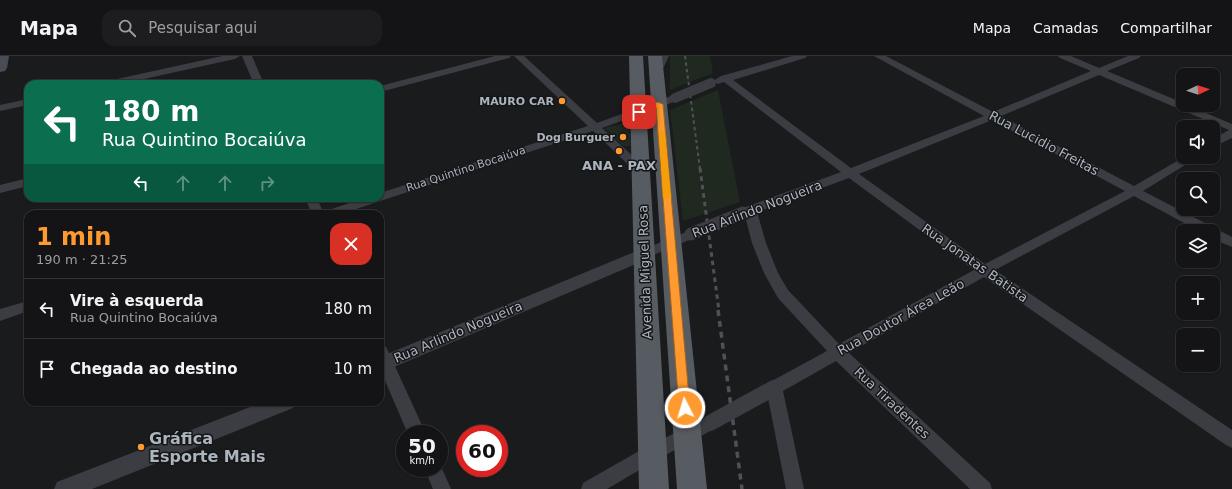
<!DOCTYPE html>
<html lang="pt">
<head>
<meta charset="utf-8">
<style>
  :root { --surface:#141416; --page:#1d1d1f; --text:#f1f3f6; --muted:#9d9ea1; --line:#333335; --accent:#ff9a30 }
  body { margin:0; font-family:"DejaVu Sans",sans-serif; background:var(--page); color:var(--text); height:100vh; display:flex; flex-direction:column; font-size:15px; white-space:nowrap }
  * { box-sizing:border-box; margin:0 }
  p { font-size:13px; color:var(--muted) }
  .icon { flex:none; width:22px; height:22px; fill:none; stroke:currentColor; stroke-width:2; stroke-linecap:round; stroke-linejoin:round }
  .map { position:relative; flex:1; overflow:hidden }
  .panel { position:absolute; left:24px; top:154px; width:360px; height:196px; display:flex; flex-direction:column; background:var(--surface); border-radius:12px; box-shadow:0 1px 3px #0004,0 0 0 1px var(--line) }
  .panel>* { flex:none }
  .banner { position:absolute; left:24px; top:24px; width:360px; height:122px; border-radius:12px; box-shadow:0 1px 3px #0004,0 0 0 1px var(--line); background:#0b6e4f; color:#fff; overflow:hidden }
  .needle { width:26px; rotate:86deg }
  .fabs { position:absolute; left:1176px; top:12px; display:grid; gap:8px }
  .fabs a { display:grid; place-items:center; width:44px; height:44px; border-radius:8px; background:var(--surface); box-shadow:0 1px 3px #0004,0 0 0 1px var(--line); font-size:20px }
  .speed { position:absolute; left:396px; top:369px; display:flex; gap:8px; font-size:20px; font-weight:700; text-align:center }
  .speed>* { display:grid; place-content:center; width:52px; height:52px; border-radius:50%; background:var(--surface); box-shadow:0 1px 3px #0004,0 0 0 1px var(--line); line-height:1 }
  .speed small { font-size:10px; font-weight:400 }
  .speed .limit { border:6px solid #d22; background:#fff; color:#111 }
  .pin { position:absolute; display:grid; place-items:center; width:34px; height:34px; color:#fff; margin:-17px; border-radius:8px; box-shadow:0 2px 6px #0006 }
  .me { position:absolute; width:44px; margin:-22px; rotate:355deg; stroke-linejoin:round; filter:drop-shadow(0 0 3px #0008) }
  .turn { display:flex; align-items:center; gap:14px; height:84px; padding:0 12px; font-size:18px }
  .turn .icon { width:52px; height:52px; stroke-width:2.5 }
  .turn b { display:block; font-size:28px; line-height:34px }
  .lanes { display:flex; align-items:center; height:38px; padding:0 12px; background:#0003; justify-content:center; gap:20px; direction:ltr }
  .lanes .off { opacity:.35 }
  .round { display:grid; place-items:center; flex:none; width:42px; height:42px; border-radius:12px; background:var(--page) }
  .summary { display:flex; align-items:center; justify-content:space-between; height:68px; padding:0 12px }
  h1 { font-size:24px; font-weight:700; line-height:30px; color:var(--accent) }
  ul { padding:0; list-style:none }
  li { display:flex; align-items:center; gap:12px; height:60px; padding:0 12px; border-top:1px solid var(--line) }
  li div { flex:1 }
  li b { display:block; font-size:15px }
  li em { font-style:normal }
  header { display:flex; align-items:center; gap:24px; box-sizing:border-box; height:56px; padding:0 20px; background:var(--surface); border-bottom:1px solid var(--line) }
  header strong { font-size:19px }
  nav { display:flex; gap:22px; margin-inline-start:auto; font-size:14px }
  .search { width:280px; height:36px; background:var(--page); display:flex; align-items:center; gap:10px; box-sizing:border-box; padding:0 14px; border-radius:12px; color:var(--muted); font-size:15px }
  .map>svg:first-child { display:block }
  .green { fill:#1f291f }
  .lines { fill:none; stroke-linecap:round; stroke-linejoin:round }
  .minor { fill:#3b3d42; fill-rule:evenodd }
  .tertiary { fill:#3b3d42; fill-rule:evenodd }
  .secondary { fill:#494d53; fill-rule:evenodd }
  .primary { fill:#575b62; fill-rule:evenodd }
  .rail-far2 { stroke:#4e5257; stroke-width:2; stroke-dasharray:3.5 3; stroke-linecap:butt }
  .rail-far1 { stroke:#4e5257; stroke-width:3; stroke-dasharray:4.5 4; stroke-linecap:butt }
  .rail { stroke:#4e5257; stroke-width:3.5; stroke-dasharray:6 5; stroke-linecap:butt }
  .minor-bridge-far2 { stroke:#3b3d42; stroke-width:10 }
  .minor-bridge-far1 { stroke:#3b3d42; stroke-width:13 }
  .minor-bridge { stroke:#3b3d42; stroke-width:16 }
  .route { fill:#ff9a30; stroke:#a6641f }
  .slow { fill:#f59e0b }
  .poi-dot { fill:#ff9a30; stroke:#151618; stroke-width:1.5 }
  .labels { text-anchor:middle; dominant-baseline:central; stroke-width:3; stroke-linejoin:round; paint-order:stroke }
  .far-poi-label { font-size:11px; font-weight:bold; fill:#acb4bd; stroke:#151618; text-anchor:end }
  .far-street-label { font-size:11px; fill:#acb4bd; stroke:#151618 }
  .street-label { font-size:13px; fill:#acb4bd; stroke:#151618 }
  .poi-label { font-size:13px; font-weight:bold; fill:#acb4bd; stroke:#151618 }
  .near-poi-label { font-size:16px; font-weight:bold; fill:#acb4bd; stroke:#151618; text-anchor:start }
</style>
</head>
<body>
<header>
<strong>Mapa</strong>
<div class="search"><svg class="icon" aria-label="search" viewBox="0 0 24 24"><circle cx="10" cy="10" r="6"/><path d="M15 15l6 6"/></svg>Pesquisar aqui</div>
<nav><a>Mapa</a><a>Camadas</a><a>Compartilhar</a></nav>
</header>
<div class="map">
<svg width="1232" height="433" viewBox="0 0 1232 433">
  <rect width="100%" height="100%" fill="#1a1b1d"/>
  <path class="green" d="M670,0H710L713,17L670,34Z
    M718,34L740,146L683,165L670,54Z
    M629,66L631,90H623L604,72Z"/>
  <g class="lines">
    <path class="minor" d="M222,0H240L235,3L121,28H103L108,25Z
      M242,0H252L264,28H254Z
      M495,0H511L509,2L380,36V30Z
      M514,0H524L597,67L671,40H679L680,42L679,44L602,72L645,111L647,114L645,117H637L593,75L341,158H312L305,142H317L323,156L364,142H380V137L588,70Z
      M792,0H807L805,2L733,24L851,112L984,60L874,0H886L993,56L1091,15L1060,2L1058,0H1071L1099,12L1128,0H1141L1139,2L1107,15L1183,47V49H1187L1232,68V82L1213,91V83L1229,74L1099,19L1001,60L1134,130L1184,101H1198L1143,135L1232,181V191L1213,183V175H1199L1134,140L995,214L1232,374V392L1226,389L984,221L849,297L990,427L992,433H970L836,305L783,335L804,433H786L766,332L768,327L827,295L778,242L764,217L752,187L745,160H739L737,157L739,154L746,151L841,116L724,26L718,28L713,25L721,20ZM992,64L1125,135L985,208L859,118ZM849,122L974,214L839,288L788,234L778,217L766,187L757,156Z
      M28,43V49L0,55V49Z
      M28,122V130L0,137V129Z
      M691,174L696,175L698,178L696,181L649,201L644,203L639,201L637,198L639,195Z
      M28,245V255L0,265V253Z
      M380,289L386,291L388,295L426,378H408L380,313Z
      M710,360L716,362L719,367L716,372L658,403L607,433H581L583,427L646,391Z
      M439,406L451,433H433L424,412H439Z"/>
    <path class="tertiary" d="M657,0H669L661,17H653L651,15Z
      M644,192L650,194L652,198L650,202L380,317V301Z
      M263,346H296L293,352L92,433H54L57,426Z"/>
    <path class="secondary" d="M0,0H9L7,12L5,15L0,16Z"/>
    <path class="primary" d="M629,0H643L669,433H639Z
      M648,0H662L707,433H677Z"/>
    <path class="rail-far2" d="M685,0L700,113"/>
    <path class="rail-far1" d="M700,112L719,255"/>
    <path class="rail" d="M718,254L742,433"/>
    <path class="minor-bridge-far2" d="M675,42L711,27"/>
    <path class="minor-bridge-far1" d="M691,178L743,157"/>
    <path class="minor-bridge" d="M710,367L774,332"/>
  </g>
  <path class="route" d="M657,46L663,48L690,352L689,355L685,357L681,355L679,352L656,51L639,58L636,56Z"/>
  <path class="slow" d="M659,74H661L665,76L671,141L667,143L663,141Z"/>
  <g class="poi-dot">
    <circle cx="562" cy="45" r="4"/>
    <circle cx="623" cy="81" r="4"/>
    <circle cx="619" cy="95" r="4"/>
    <circle cx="141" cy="391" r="4"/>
  </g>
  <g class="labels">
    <g class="far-poi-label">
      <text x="554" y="45">MAURO CAR</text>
      <text x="615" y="81">Dog Burguer</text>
    </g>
    <g class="far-street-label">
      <text transform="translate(466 113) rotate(-18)">Rua Quintino Bocaiúva</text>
    </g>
    <g class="street-label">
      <text transform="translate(1044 87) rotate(28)">Rua Lucidio Freitas</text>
      <text transform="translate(757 153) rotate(-21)">Rua Arlindo Nogueira</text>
      <text transform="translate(975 207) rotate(35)">Rua Jonatas Batista</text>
      <text transform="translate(645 216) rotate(-92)">Avenida Miguel Rosa</text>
      <text transform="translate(901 261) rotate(-29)">Rua Doutor Área Leão</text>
      <text transform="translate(458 276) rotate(-23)">Rua Arlindo Nogueira</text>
      <text transform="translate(892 347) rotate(43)">Rua Tiradentes</text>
    </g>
    <g class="poi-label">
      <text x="619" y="109">ANA - PAX</text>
    </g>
    <g class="near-poi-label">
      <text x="149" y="382">Gráfica<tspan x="149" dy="18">Esporte Mais</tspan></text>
    </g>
  </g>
</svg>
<div class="fabs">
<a><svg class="needle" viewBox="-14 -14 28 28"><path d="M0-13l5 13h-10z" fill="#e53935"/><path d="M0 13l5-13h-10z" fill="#9d9ea1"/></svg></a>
<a><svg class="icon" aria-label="sound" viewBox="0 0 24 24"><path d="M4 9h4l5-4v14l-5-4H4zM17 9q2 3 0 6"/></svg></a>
<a><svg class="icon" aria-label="search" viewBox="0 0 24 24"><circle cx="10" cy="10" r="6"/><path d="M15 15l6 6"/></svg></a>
<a><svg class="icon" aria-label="layers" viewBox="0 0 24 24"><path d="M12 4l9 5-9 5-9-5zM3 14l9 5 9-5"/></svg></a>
<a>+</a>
<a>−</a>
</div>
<div class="speed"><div>50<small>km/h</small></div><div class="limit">60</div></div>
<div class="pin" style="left:639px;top:56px;background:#d93025"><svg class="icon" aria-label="arrive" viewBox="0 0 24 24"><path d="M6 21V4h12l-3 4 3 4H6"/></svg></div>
<svg class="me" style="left:685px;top:352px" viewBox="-20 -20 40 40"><circle r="17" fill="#ff9a30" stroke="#fff" stroke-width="3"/><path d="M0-11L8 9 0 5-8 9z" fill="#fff"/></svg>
<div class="banner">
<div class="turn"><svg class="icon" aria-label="left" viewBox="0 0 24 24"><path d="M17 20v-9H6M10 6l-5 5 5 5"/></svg><div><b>180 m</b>Rua Quintino Bocaiúva</div></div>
<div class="lanes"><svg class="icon" aria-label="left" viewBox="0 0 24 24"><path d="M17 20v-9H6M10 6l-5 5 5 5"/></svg><svg class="icon off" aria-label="ahead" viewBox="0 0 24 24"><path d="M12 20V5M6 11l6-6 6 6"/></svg><svg class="icon off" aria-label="ahead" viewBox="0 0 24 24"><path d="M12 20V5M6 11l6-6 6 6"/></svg><svg class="icon off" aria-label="right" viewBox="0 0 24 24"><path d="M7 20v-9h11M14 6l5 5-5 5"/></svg></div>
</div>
<section class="panel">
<div class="summary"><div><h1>1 min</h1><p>190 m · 21:25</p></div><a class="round" style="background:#d93025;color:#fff"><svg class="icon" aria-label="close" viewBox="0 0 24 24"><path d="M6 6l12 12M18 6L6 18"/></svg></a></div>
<ul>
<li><svg class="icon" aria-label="left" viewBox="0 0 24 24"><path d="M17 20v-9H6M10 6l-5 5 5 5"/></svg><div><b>Vire à esquerda</b><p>Rua Quintino Bocaiúva</p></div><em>180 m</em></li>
<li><svg class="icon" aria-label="arrive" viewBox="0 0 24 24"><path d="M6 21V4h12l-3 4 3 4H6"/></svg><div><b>Chegada ao destino</b></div><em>10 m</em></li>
</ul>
</section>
</div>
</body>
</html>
